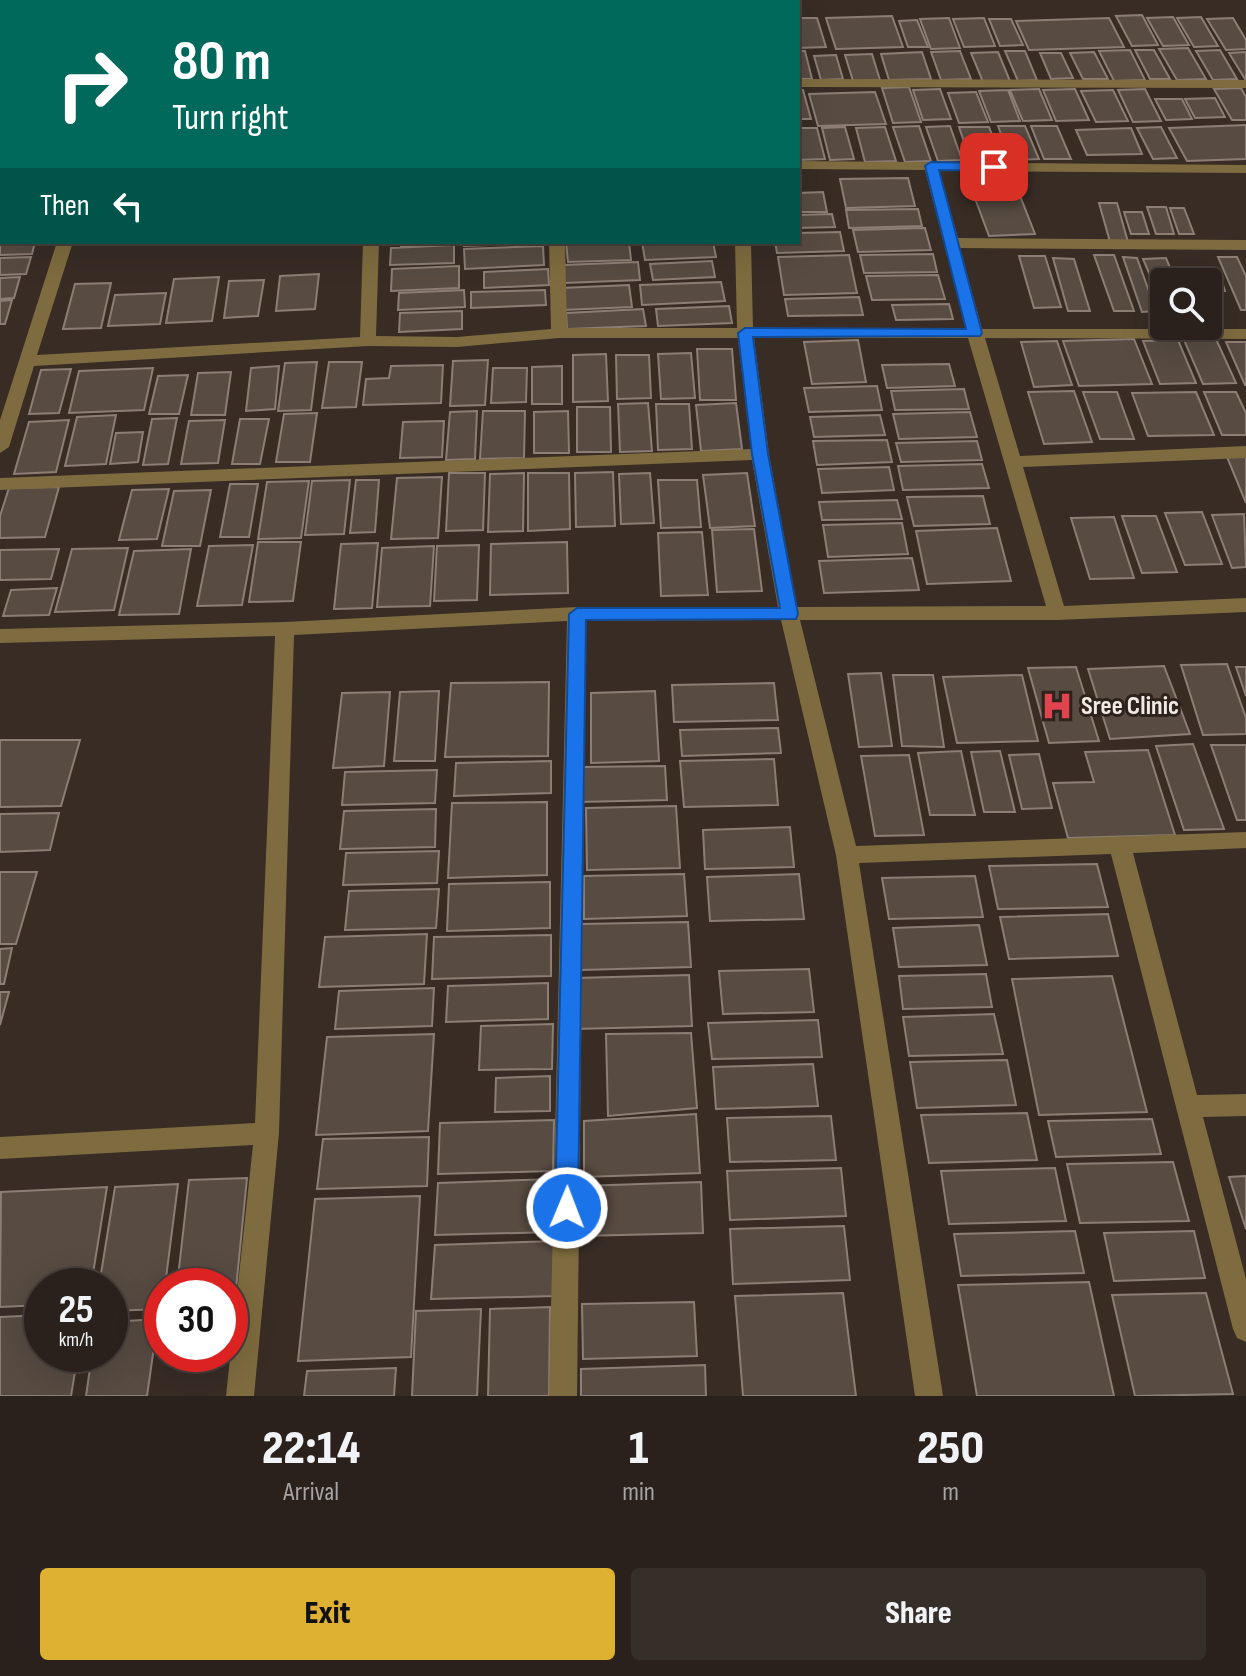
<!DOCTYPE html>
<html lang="en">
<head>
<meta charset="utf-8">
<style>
  :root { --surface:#2a211c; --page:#362e29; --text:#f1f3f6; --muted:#a5a3a3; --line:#463e3b; --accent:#deb133 }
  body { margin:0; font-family:"Sofia Sans Condensed",sans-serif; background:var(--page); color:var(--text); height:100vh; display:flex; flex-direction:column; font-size:30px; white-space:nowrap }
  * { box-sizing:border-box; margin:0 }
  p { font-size:26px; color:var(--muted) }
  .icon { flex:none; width:44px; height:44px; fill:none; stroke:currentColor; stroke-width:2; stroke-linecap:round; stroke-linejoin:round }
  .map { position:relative; height:1396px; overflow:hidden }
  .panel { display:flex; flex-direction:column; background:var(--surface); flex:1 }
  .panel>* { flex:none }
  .guide { position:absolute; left:0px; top:0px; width:800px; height:244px; box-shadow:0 8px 32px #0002,0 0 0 2px var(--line); background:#00695c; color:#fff; overflow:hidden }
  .controls { position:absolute; left:1150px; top:268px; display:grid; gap:16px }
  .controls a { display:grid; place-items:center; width:72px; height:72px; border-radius:8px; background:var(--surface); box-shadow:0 8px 32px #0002,0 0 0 2px var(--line); font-size:40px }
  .speed { position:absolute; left:24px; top:1268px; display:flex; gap:16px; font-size:40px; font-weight:700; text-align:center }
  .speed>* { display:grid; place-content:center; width:104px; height:104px; border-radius:50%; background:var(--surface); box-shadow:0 8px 32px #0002,0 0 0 2px var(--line); line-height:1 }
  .speed small { font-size:20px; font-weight:400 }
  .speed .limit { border:12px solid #d22; background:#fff; color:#111 }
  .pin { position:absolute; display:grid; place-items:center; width:68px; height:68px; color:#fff; margin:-34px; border-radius:16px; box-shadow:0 4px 12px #0006 }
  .me { position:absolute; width:88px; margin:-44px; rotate:1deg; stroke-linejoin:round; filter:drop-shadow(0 0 6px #0008) }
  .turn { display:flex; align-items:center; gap:28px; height:168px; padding:0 40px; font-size:36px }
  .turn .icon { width:104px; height:104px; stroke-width:2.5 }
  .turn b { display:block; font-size:56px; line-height:68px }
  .then { display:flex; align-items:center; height:76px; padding:0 40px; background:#0003; gap:16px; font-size:30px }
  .eta { display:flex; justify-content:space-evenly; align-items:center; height:136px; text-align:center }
  .eta b { font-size:48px; font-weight:800; line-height:56px }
  .action { display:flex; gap:16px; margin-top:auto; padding:16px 40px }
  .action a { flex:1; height:92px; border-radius:8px; background:var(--accent); color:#111; font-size:32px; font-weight:800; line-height:92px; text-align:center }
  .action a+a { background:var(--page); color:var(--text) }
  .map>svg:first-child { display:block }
  .building { fill:#574b42; stroke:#8c7e75; stroke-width:2 }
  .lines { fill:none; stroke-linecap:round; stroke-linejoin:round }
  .minor { fill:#7e6b3f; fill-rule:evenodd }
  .route { fill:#1a73e8; stroke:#114b97; stroke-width:2 }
  .labels { text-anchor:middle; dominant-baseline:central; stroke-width:6; stroke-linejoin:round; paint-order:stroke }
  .poi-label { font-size:26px; font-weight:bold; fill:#f1e9e4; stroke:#2e221b; text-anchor:start }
</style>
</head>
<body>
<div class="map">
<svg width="1246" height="1396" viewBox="0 0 1246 1396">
  <rect width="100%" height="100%" fill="#382c25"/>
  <path class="building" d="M1142,15L1158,45L1132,46L1116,16Z
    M892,16L903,47L836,49L826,18Z
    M1173,17L1189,45L1163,46L1147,18Z
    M1201,17L1218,46L1194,47L1177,18Z
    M798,18H817L826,47L798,48Z
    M949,18L960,48L931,49L920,19Z
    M984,18L995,46L964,47L953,19Z
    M1109,18L1124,47L1029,50L1016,21Z
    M1233,18L1246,40V49L1226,50L1207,19Z
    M989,19H1011L1023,45L1000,46Z
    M917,20L928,47H908L899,21Z
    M1188,48L1206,79L1177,80L1159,49Z
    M1130,50L1145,80L1114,81L1099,51Z
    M1135,50H1154L1170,79H1150Z
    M1220,50L1237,79L1213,80L1196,51Z
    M798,51H805L812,79H798Z
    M960,51L971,79L941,80L931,52Z
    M1005,51H1025L1037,80L1018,81Z
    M922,52L931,79L889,80L881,54Z
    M998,52L1010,81L983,82L971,53Z
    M1094,52L1108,79H1083L1070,53Z
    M1246,52V79H1245L1229,53Z
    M1040,53H1061L1073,78L1051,79Z
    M872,54L880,80L853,81L845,55Z
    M836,55L843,79L821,80L814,56Z
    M909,87L921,122L893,123L882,88Z
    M1241,88L1246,97V120H1232L1214,89Z
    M940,89L951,119L923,120L913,90Z
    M1039,89L1052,120L1023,121L1010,90Z
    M1075,89L1089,120L1056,121L1043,90Z
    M1145,89L1161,121L1133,122L1118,90Z
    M798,90H803L811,119H798Z
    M1008,90L1020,121L991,122L979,91Z
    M1113,90L1128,121L1096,122L1081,91Z
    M875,92L886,124L818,126L809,94Z
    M976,92L988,122L959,123L948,93Z
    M1215,98L1225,117L1195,118L1185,99Z
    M1155,99H1182L1192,119L1166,120Z
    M1246,125V159L1187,161L1169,128Z
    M919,126L931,161L905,162L893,127Z
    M950,126L962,160L938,161L926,127Z
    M998,126H1025L1039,159L1011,160Z
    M1031,126H1057L1071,159H1044Z
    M845,127L854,159L830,160L822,128Z
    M885,127L896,161L865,162L856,128Z
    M959,127H989L1002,161L971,162Z
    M1161,127L1177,158L1153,159L1137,128Z
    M798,128H817L825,159L798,160Z
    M1131,128L1142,154L1087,155L1076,130Z
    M908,178L915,206L846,208L840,179Z
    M1015,183L1035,234L989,236L970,185Z
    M823,192L827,212H798V193Z
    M1099,203H1117L1128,242H1110Z
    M1147,207H1166L1174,234H1156Z
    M1170,208H1184L1194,234H1179Z
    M918,209L922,226L849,228L846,210Z
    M1124,212H1142L1149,234H1131Z
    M832,214L835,227L798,228V215Z
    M925,228L931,250L858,252L853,230Z
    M840,232L844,251L777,253L775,242H798V233Z
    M0,238L2,242H35L32,254L0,255Z
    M401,242H457V244L401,246Z
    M464,242H546V243L464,246Z
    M566,242H629L631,260L568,262Z
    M642,242H713L716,257L645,260Z
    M454,245V263L390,265L391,248Z
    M543,246L544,265L465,269L464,249Z
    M933,254L937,272L864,273L860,255Z
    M849,255L857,293L784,295L778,257Z
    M1094,255H1114L1134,311H1114Z
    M1019,256H1045L1061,307L1034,308Z
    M31,257L26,274L0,275V258Z
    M1123,257L1137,258L1156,311L1142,312Z
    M1218,257H1237L1246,276V310H1241Z
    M1053,258L1074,259L1090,311H1068Z
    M1166,258L1176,282H1164V308L1143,259Z
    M712,261L715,277L653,280L650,264Z
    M638,262L640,280L564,283L563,265Z
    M459,266V288L391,291L392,269Z
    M548,269L549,285L484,288V272Z
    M1199,270H1218L1225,291L1208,290V282H1202Z
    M319,274L315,309L276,311L280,276Z
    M938,275L945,299L872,300L866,276Z
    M20,277L14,298L0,299V278Z
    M219,277L212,321L166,323L174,279Z
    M264,280L258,316L224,318L229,281Z
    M721,282L725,301L642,305L640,285Z
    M111,283L101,328L63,329L75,284Z
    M629,285L632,307L563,310L561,288Z
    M464,290L465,307L398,310L399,293Z
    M545,290L546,305L471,308V292Z
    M166,293L160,324L108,326L115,295Z
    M859,297L863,315L788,316L785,299Z
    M12,300L5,324H0V301Z
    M949,304L953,319L896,320L892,305Z
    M729,306L732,323L658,326L656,309Z
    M643,309L646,326L567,329L566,313Z
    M462,311V329L399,332L400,313Z
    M1134,339L1152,384L1079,386L1063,341Z
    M1216,339L1236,383L1203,384L1184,340Z
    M858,340L866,382L812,384L804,342Z
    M1178,340L1196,383L1160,384L1143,341Z
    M1057,341L1072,385L1034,387L1021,342Z
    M1226,342H1246V385H1245Z
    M697,349H732L736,400H700Z
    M691,353L695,398L661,399L658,354Z
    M606,354L608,401L573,402V355Z
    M616,355H649L651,398L617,399Z
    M488,360L485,405L450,406L453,361Z
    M317,362L311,410L278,411L285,363Z
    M329,362H362L356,407L322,408Z
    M949,364L955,386L887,388L882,365Z
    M443,365L441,403L363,405L366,379L389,378L391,366Z
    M279,366L275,409L246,411L251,368Z
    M562,366V404H532V367Z
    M153,368L144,410L69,413L79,371Z
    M493,368H527L526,402L491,403Z
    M71,369L59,413L29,414L41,370Z
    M231,372L225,415H191L198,373Z
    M188,375L179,414H149L158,376Z
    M877,386L882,410L809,412L804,388Z
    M964,389L969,409L895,410L891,391Z
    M1074,391L1092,442L1044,444L1028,392Z
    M1083,392H1117L1134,439H1100Z
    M1196,392L1214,435L1148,436L1132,393Z
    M1204,392H1236L1246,413V435H1222Z
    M648,403L652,451L620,452L618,404Z
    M736,403L742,449L701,451L696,405Z
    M656,404H689L692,449L658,450Z
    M577,407H610L611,452H577Z
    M477,411L475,459L446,460L450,412Z
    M483,411H525L524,458L480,459Z
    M568,411L569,453H534V412Z
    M970,412L977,437L899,439L893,414Z
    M317,413L310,462H276L284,414Z
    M116,415L106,464L65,466L77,417Z
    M880,415L885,435L814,437L810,417Z
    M177,418L168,464L143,465L152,419Z
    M240,419H269L260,464H232Z
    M69,420L56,472L14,474L29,422Z
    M225,420L218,463L181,464L189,421Z
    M444,421L442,457L400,458L403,422Z
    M143,432L138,462L110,464L116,433Z
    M887,440L892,462L817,465L813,441Z
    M977,441L982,460L901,462L896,443Z
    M1227,457H1246V503Z
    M982,464L989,488L903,490L898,466Z
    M889,467L894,490L822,493L818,469Z
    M613,472L615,526L576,527L575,473Z
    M449,473H485L483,530L446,531Z
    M524,473L523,531L488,532L490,474Z
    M528,473H569L570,529L528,531Z
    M650,473L654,523L621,524L619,474Z
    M747,473L755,526L710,528L703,475Z
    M442,477L438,538L391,539L397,478Z
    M350,480L344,534L305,535L312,481Z
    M356,480H379L375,532L350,533Z
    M658,480H697L701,527L661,528Z
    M309,481L301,538L258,539L267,482Z
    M230,484H258L249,537H220Z
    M59,487L45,537L0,538V516L9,488Z
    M169,489L157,539L119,540L132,490Z
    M211,490L200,546H162L174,491Z
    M983,496L990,524L914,526L907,497Z
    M897,500L902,519L822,520L819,502Z
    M1202,512L1222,564L1185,565L1165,513Z
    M1244,514L1246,567L1232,568L1212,515Z
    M1122,516H1156L1177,572L1142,573Z
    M1114,517L1134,578L1090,579L1071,518Z
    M902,523L908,554L828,557L823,525Z
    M997,528L1011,581L927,584L916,531Z
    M754,529L762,591L717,592L712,530Z
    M702,532L708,595L661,596L658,533Z
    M258,542H301L293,601L249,602Z
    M567,542L568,593L490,595L491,544Z
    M378,543L372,608L334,609L341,544Z
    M253,545L242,605L197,606L209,546Z
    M479,545L477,600L434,601L437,546Z
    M434,546L430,606L377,607L382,548Z
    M128,548L114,610L55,612L72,549Z
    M59,549L51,579L0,580V550Z
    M191,549L179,614L119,615L134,551Z
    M912,558L919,590L824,593L819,561Z
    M57,588L49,615L3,616L11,590Z
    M1227,664L1246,718V734L1203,735L1181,665Z
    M1164,666L1190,734L1110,739L1088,669Z
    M1076,667L1099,741L1049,743L1028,668Z
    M1236,667H1246V696Z
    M881,673L892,746L859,747L848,674Z
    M893,675H933L944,747L902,746Z
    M1022,675L1038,741L957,743L943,677Z
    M549,682L548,756L445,757L451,683Z
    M774,683L778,720L674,722L672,685Z
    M439,691L435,761H394L400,692Z
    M655,691L659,761L591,763V693Z
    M390,692L384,766L333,768L342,693Z
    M778,728L781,753L682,756L680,730Z
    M0,740H80L61,806L0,807Z
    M1193,744L1224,829L1184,830L1156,746Z
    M1211,745H1246V820H1237Z
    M1148,750L1175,835L1068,838L1053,783L1094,782L1085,752Z
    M961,751L975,815H930L918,753Z
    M1000,751L1015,812H984L971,752Z
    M1039,754L1052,808L1022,809L1009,755Z
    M909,755L924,835L875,836L861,756Z
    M774,759L778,805L684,807L680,761Z
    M551,761V793L454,796L456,763Z
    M665,766L667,800L579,802V767Z
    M437,770L435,803L342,805L345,772Z
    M547,802V875L448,878L452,803Z
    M676,806L680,868L587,870L586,808Z
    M436,809L435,847L340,849L344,811Z
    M59,813L50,850L0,852V814Z
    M790,827L794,867L705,869L703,830Z
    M439,851L437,883L343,885L346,853Z
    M1097,864L1108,907L998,909L989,866Z
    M0,872H37L16,944H0Z
    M684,874L687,916L584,919V876Z
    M799,874L804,919L710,921L707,877Z
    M975,876L983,917L889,919L882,878Z
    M550,882V928L447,931L449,884Z
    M439,889L436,928L345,930L349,891Z
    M1108,914L1118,956L1009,959L1000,917Z
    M688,922L691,967L581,970V924Z
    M979,925L987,965L899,967L893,928Z
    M427,934L424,984L319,987L325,937Z
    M551,935V976L432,979L434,937Z
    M12,948L4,984H0V949Z
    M809,969L814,1012L723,1014L719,971Z
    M986,974L992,1007L903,1009L899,976Z
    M689,975L692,1026L575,1029V978Z
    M1112,976L1147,1112L1039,1115L1012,979Z
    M548,983V1019L446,1022L448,986Z
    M434,988L432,1026L335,1029L339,991Z
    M0,992H9L0,1025Z
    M994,1014L1003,1054L909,1056L903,1017Z
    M818,1020L822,1057L712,1059L708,1023Z
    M553,1024L552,1069L479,1070L481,1026Z
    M691,1033L697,1108L608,1116L606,1034Z
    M434,1034L428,1131L316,1135L327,1037Z
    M1007,1060L1016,1105L917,1108L910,1062Z
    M813,1064L818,1106L716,1109L713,1067Z
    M550,1076V1111L495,1112L496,1078Z
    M1027,1113L1037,1160L929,1163L921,1115Z
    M696,1114L700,1173L584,1177V1121Z
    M831,1116L836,1160L730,1162L727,1118Z
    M1152,1119L1161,1154L1056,1157L1048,1121Z
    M554,1120L553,1171L438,1174L440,1123Z
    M429,1137L427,1186L317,1189L323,1139Z
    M1173,1162L1189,1221L1080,1223L1067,1164Z
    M841,1168L846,1216L730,1220L727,1171Z
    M1055,1168L1066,1221L949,1224L941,1171Z
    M1246,1176V1229L1229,1177Z
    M247,1178L235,1299H230V1286H177L189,1180Z
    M554,1179V1232L435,1235L438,1183Z
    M701,1182L703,1233L581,1236L580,1186Z
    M178,1184L165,1286H162V1309L110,1311V1286H99L115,1187Z
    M107,1187L91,1286H42V1305L0,1307L1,1192Z
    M420,1196L411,1357L298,1361L315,1199Z
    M844,1226L850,1280L733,1284L730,1229Z
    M1075,1231L1084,1273L961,1276L954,1234Z
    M1194,1231L1205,1278L1114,1281L1104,1233Z
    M556,1241L555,1296L431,1299L435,1245Z
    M1089,1282L1114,1396H977L958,1285Z
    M843,1293L856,1396H743L735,1296Z
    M1206,1293L1233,1394L1135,1396L1112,1295Z
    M694,1302L697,1356L583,1359L582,1304Z
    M550,1307L549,1396H488L490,1309Z
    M481,1309L477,1396H412L416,1311Z
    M42,1315V1354H78L71,1396H0V1317Z
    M158,1319L147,1396H86L92,1354H110V1322Z
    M705,1365L706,1396H581V1369Z
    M396,1368L394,1396H304L307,1371Z"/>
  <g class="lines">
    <path class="minor" d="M385,0H397V2H385Z
      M545,0H557V2H545Z
      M706,0H718V2H706Z
      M798,79L1246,80V88L798,87Z
      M0,93H2V101H0Z
      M798,161L1246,165V173L939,171L958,238L1246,240V250L960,248L982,329H1246V339L985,338L1020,456L1246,446V458L1023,467L1064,606L1246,598V612L1057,620H800L856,846L1246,832V848L1133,853L1197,1095L1246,1094V1116L1203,1117L1246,1279V1342L1237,1338L1233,1329L1111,854L859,863L943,1396H915L836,855L781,620L586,621L577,1396H549L567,621L294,635L279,1133L254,1396H226L253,1145L0,1159V1137L255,1123L275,636L0,643V629L285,622L577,607H778L752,460L0,490V478L751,449L738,338H559L457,347L368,346L34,366L9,447L0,453V420L57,242H73L37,355L360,337L363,242H379L376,336L457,337L551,329L549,242H565L567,328H737L735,242H751L753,328L966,329L925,170L798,169ZM754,338H968L1046,606L797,607L769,454Z
      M0,178H2V186H0Z"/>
  </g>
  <path class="route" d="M931,162L994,163L1001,167L994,171L939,170L982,333L980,336L753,337L768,454L798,614L796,619L586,620L578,1208L575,1216L567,1219L558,1216L555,1208L569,614L577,608H780L752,454L738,333L745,328L966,329L925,166Z"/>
  <defs>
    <symbol id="hospital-bare" viewBox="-9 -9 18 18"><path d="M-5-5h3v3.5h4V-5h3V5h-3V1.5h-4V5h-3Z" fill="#e0444e" stroke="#2e221b" stroke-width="2.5" paint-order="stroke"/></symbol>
  </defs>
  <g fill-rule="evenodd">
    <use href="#hospital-bare" x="1035" y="684" width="44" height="44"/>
  </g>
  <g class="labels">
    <g class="poi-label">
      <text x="1081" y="706">Sree Clinic</text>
    </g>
  </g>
</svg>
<div class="controls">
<a><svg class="icon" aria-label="search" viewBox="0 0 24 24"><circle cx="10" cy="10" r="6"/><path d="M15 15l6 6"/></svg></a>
</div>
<div class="speed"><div>25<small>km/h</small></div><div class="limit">30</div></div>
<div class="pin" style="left:994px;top:167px;background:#d93025"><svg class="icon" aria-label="arrive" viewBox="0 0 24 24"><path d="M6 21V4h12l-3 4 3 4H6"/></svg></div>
<svg class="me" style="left:567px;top:1208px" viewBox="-20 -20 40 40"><circle r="17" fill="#1a73e8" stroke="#fff" stroke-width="3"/><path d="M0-11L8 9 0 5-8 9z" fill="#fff"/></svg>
<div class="guide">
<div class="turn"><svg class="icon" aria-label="right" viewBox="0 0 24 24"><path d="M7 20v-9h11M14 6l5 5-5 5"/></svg><div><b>80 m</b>Turn right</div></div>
<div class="then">Then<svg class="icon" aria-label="left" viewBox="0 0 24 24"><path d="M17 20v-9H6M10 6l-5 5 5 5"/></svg></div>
</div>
</div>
<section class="panel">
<div class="eta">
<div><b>22:14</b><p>Arrival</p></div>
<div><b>1</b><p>min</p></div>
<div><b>250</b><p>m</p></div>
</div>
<div class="action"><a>Exit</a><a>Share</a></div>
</section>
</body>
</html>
